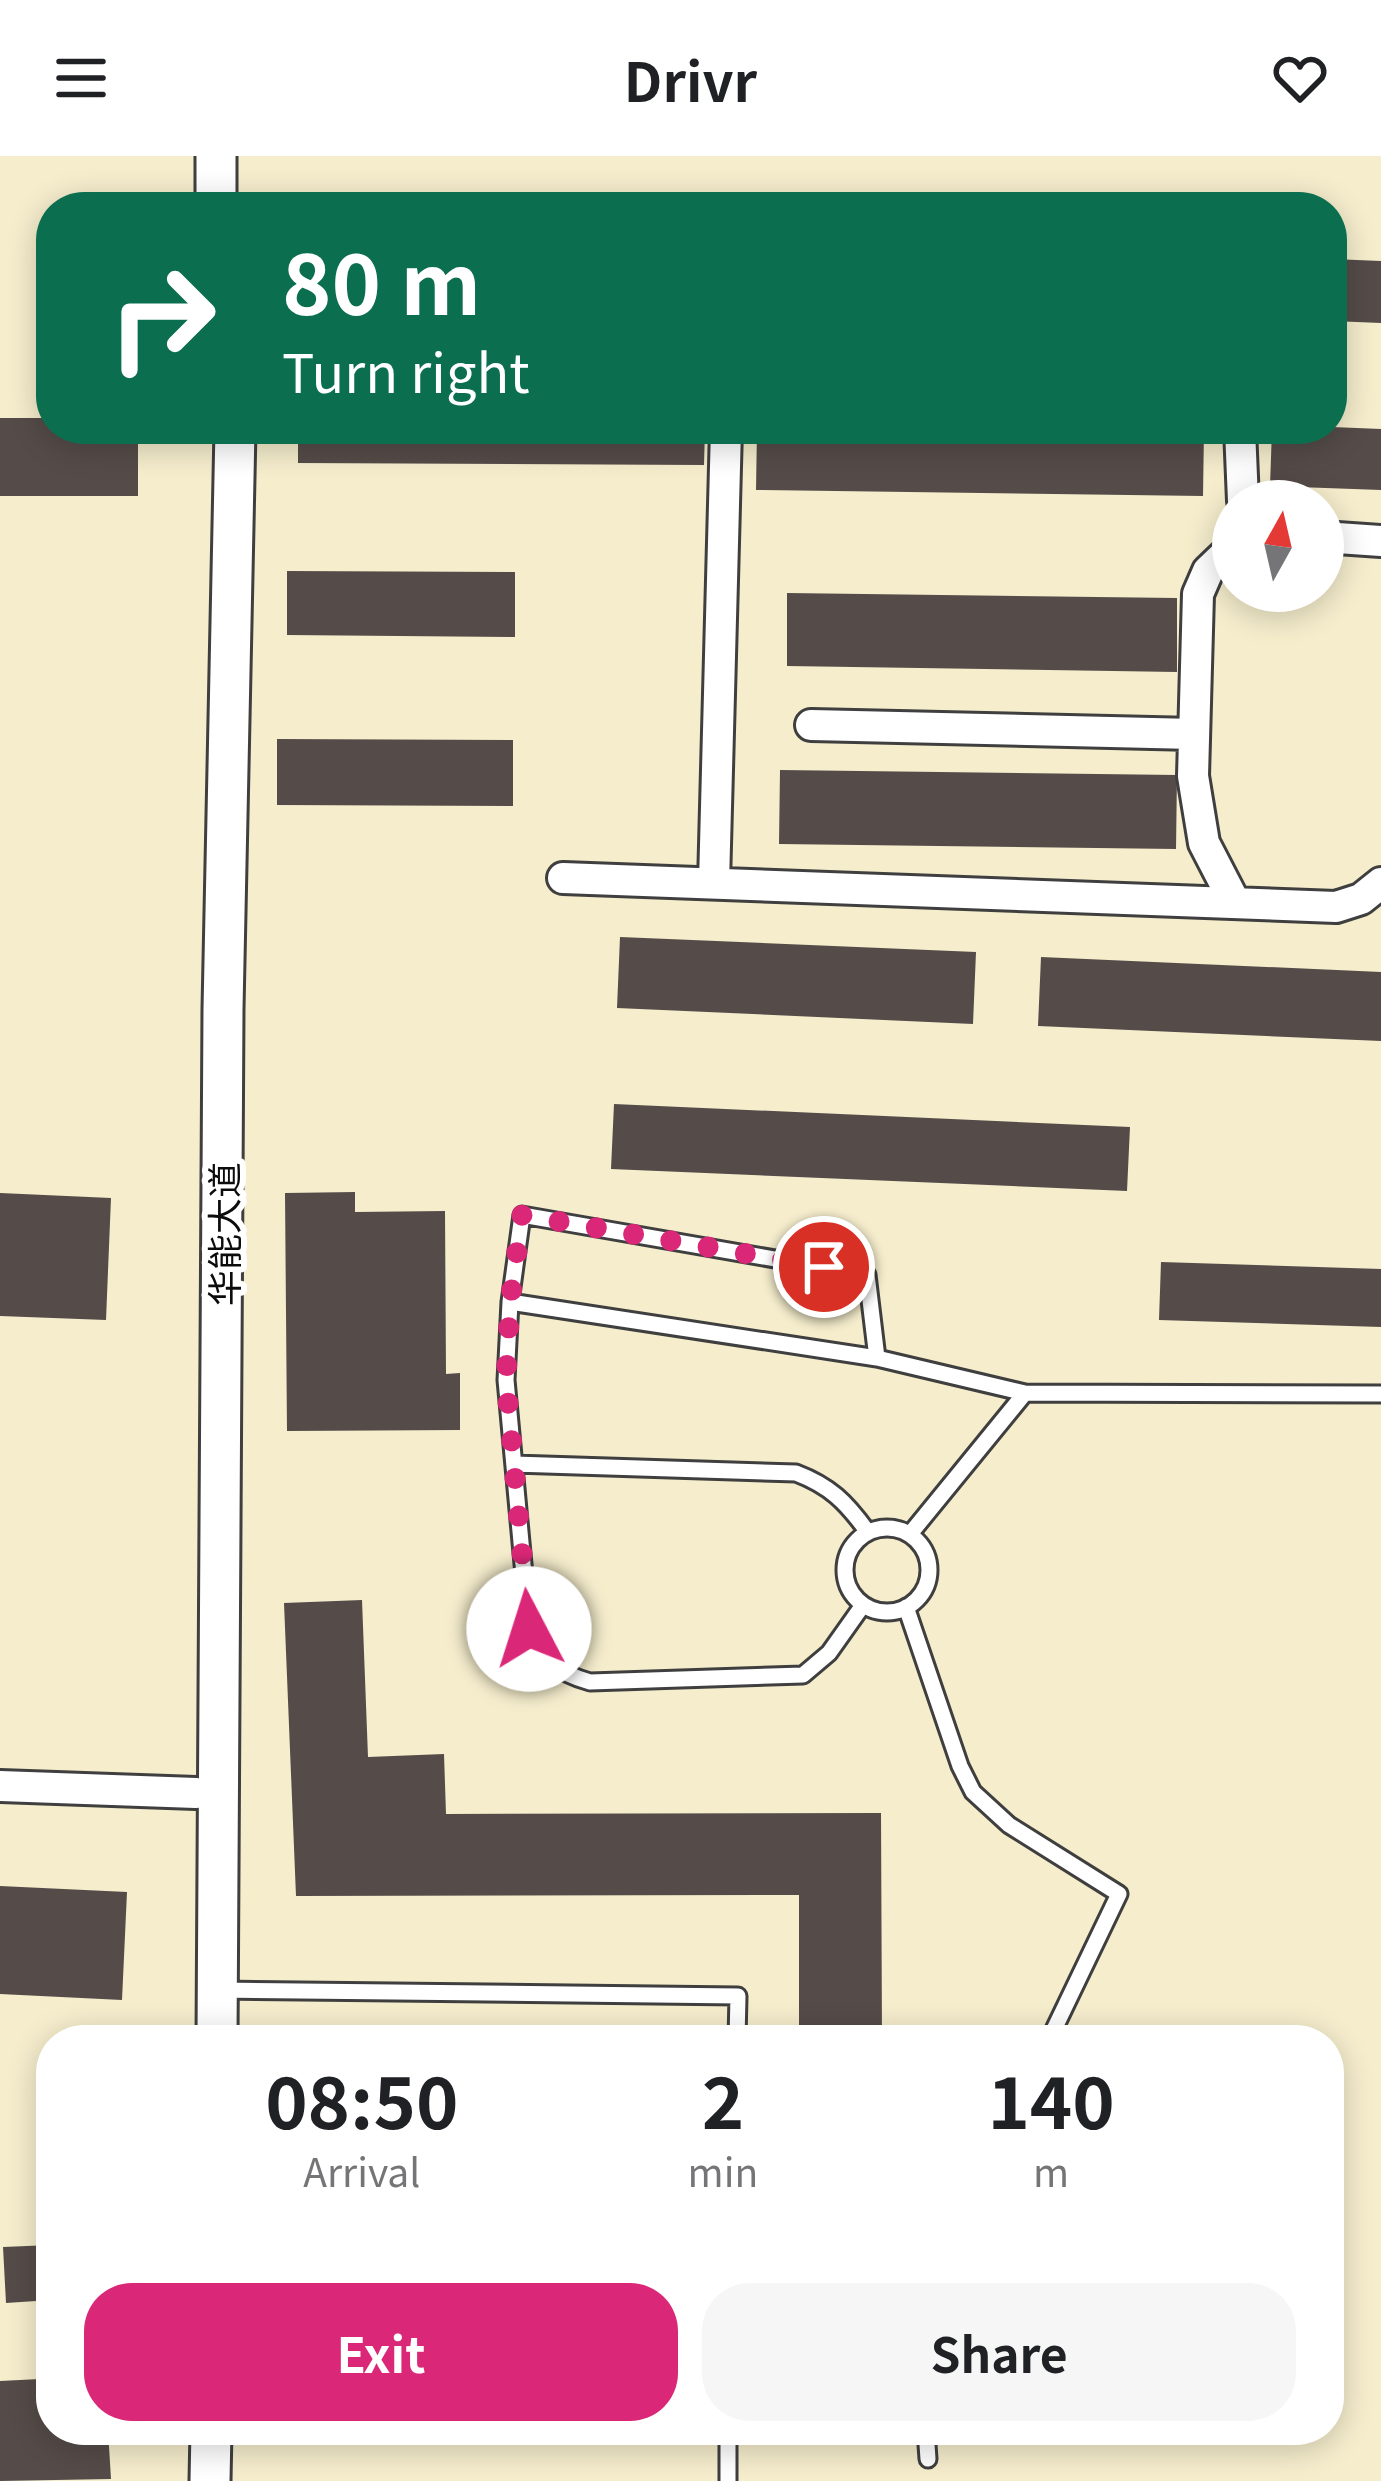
<!DOCTYPE html>
<html lang="en">
<head>
<meta charset="utf-8">
<style>
  :root { --surface:#fff; --page:#f6f6f6; --text:#202124; --muted:#757577; --accent:#db2777 }
  body { margin:0; font-family:Georgia,"Noto Sans SC",serif; background:var(--page); color:var(--text); height:100vh; display:flex; flex-direction:column; font-size:45px; white-space:nowrap }
  * { box-sizing:border-box; margin:0 }
  p { font-size:39px; color:var(--muted) }
  .icon { flex:none; width:66px; height:66px; fill:none; stroke:currentColor; stroke-width:2; stroke-linecap:round; stroke-linejoin:round }
  .map { position:relative; flex:1; overflow:hidden }
  .details { position:absolute; left:36px; top:1869px; width:1308px; height:420px; display:flex; flex-direction:column; background:var(--surface); border-radius:48px; box-shadow:0 6px 30px #0003 }
  .details>* { flex:none }
  .hud { position:absolute; left:36px; top:36px; width:1311px; height:252px; border-radius:48px; box-shadow:0 6px 30px #0003; background:#0b6e4f; color:#fff; overflow:hidden }
  .needle { width:78px; rotate:8deg }
  .tools { position:absolute; left:1212px; top:324px; display:grid; gap:24px }
  .tools a { display:grid; place-items:center; width:132px; height:132px; border-radius:50%; background:var(--surface); box-shadow:0 6px 30px #0003; font-size:60px }
  .pin { position:absolute; display:grid; place-items:center; width:102px; height:102px; color:#fff; margin:-51px; border:6px solid #fff; border-radius:50%; box-shadow:0 3px 12px #0007 }
  .me { position:absolute; width:132px; margin:-66px; rotate:355deg; stroke-linejoin:round; filter:drop-shadow(0 0 9px #0008) }
  .turn { display:flex; align-items:center; gap:42px; height:252px; padding:0 48px; font-size:54px }
  .turn .icon { width:156px; height:156px; stroke-width:2.5 }
  .turn b { display:block; font-size:84px; line-height:102px }
  .eta { display:flex; justify-content:space-evenly; align-items:center; height:204px; text-align:center }
  .eta b { font-size:72px; font-weight:700; line-height:84px }
  .button { display:flex; gap:24px; margin-top:auto; padding:24px 48px }
  .button a { flex:1; height:138px; border-radius:48px; background:var(--accent); color:#fff; font-size:48px; font-weight:700; line-height:138px; text-align:center }
  .button a+a { background:var(--page); color:var(--text) }
  header { display:flex; justify-content:space-between; align-items:center; height:156px; padding:0 48px; background:var(--surface); font-size:54px; font-weight:700 }
  .map>svg:first-child { display:block }
  .farmland { fill:#f5edcc; fill-rule:evenodd }
  .building { fill:#554c49 }
  .lines { fill:none; stroke-linecap:round; stroke-linejoin:round }
  .service-casing { stroke:#3f3f3f; stroke-width:21 }
  .minor-casing { stroke:#3f3f3f; stroke-width:36 }
  .tertiary-casing { stroke:#3f3f3f; stroke-width:45 }
  .service { stroke:#fff; stroke-width:15 }
  .minor { stroke:#fff; stroke-width:30 }
  .tertiary { stroke:#fff; stroke-width:39 }
  .route { stroke:#db2777; stroke-width:21; stroke-dasharray:0 37.8 }
  .labels { text-anchor:middle; dominant-baseline:central; stroke-width:12; stroke-linejoin:round; paint-order:stroke }
  .street-label { font-size:36px; fill:#0c0c0c; stroke:#fff }
</style>
</head>
<body>
<header><svg class="icon" aria-label="menu" viewBox="0 0 24 24"><path d="M4 6h16M4 12h16M4 18h16"/></svg>Drivr<svg class="icon" aria-label="heart" viewBox="0 0 24 24"><path d="M12 20l-8-8c-3-5 5-10 8-4 3-6 11-1 8 4z"/></svg></header>
<div class="map">
<svg width="1381" height="2325" viewBox="0 0 1381 2325">
  <rect width="100%" height="100%" fill="#fff9ec"/>
  <path class="farmland" d="M0,0H1381V2325H0ZM51,51H1332V273H51ZM1233,345H1323V435H1233ZM51,1884H1329V2274H51Z"/>
  <path class="building" d="M1332,103L1381,105V167L1332,165Z
    M47,138H51V273H138V340H0V262H46Z
    M1332,271L1381,273V334L1270,330L1272,273Z
    M298,273H705L704,309L298,307Z
    M757,273H1204L1203,340L756,334Z
    M287,415L515,416V481L287,479Z
    M787,437L1177,442V516L787,510Z
    M277,583L513,584V650L277,649Z
    M780,614L1177,619L1176,693L779,688Z
    M620,781L976,796L973,868L617,852Z
    M1041,801L1381,816V885L1038,870Z
    M614,948L1130,971L1127,1035L611,1013Z
    M355,1036V1056L445,1055L446,1218L460,1217V1274L287,1275L285,1037Z
    M0,1037L111,1042L106,1164L0,1160Z
    M1161,1106L1381,1113V1171L1159,1164Z
    M362,1444L368,1601L444,1598L446,1658L881,1657L882,1884H799V1739L296,1740L284,1447Z
    M0,1730L127,1736L122,1844L0,1838Z
    M51,2089V2274H108L111,2323L0,2325V2225L40,2223L36,2145L6,2147L3,2091Z
    M773,2274H846V2283L773,2284Z"/>
  <g class="lines">
    <defs>
      <path id="service" d="M510,1146L506,1224L529,1473C541,1504 558,1517 590,1526L803,1519L829,1497L863,1449
        M877,1202L867,1119L522,1059L510,1146L877,1202L1025,1237L1381,1238
        M514,1308L796,1317C830,1330 846,1346 867,1375
        M845 1414a42 42 0 1 1 84 0a42 42 0 1 1-84 0Z
        M910,1378L1025,1237
        M906,1451L960,1610L973,1636L1009,1669L1119,1738L1049,1884
        M218,1834L738,1840L737,1884
        M728,2274V2325
        M926,2274L928,2303"/>
      <path id="minor" d="M1240,273L1243,345
        M1323,381L1381,385
        M1233,391L1208,415L1198,438L1193,620L1204,687L1235,747
        M811,569L1194,578
        M563,722L1336,751L1361,743L1381,727
        M714,727L726,273
        M0,1630L196,1637"/>
      <path id="tertiary" d="M216,51V0
        M217,1884L223,853L235,273
        M210,2325L211,2274"/>
    </defs>
    <use href="#service" class="service-casing"/>
    <use href="#minor" class="minor-casing"/>
    <use href="#tertiary" class="tertiary-casing"/>
    <use href="#service" class="service"/>
    <use href="#minor" class="minor"/>
    <use href="#tertiary" class="tertiary"/>
  </g>
  <g class="lines">
    <path class="route" d="M529,1473L506,1224L510,1146L522,1059L824,1111"/>
  </g>
  <g class="labels">
    <g class="street-label">
      <text transform="translate(222 1078) rotate(-90)">华能大道</text>
    </g>
  </g>
</svg>
<div class="tools">
<a><svg class="needle" viewBox="-14 -14 28 28"><path d="M0-13l5 13h-10z" fill="#e53935"/><path d="M0 13l5-13h-10z" fill="#757577"/></svg></a>
</div>
<div class="pin" style="left:824px;top:1111px;background:#d93025"><svg class="icon" aria-label="arrive" viewBox="0 0 24 24"><path d="M6 21V4h12l-3 4 3 4H6"/></svg></div>
<svg class="me" style="left:529px;top:1473px" viewBox="-20 -20 40 40"><circle r="19" fill="#fff"/><path d="M0-13L10 11 0 6-10 11z" fill="#db2777"/></svg>
<div class="hud">
<div class="turn"><svg class="icon" aria-label="right" viewBox="0 0 24 24"><path d="M7 20v-9h11M14 6l5 5-5 5"/></svg><div><b>80 m</b>Turn right</div></div>
</div>
<section class="details">
<div class="eta">
<div><b>08:50</b><p>Arrival</p></div>
<div><b>2</b><p>min</p></div>
<div><b>140</b><p>m</p></div>
</div>
<div class="button"><a>Exit</a><a>Share</a></div>
</section>
</div>
</body>
</html>
